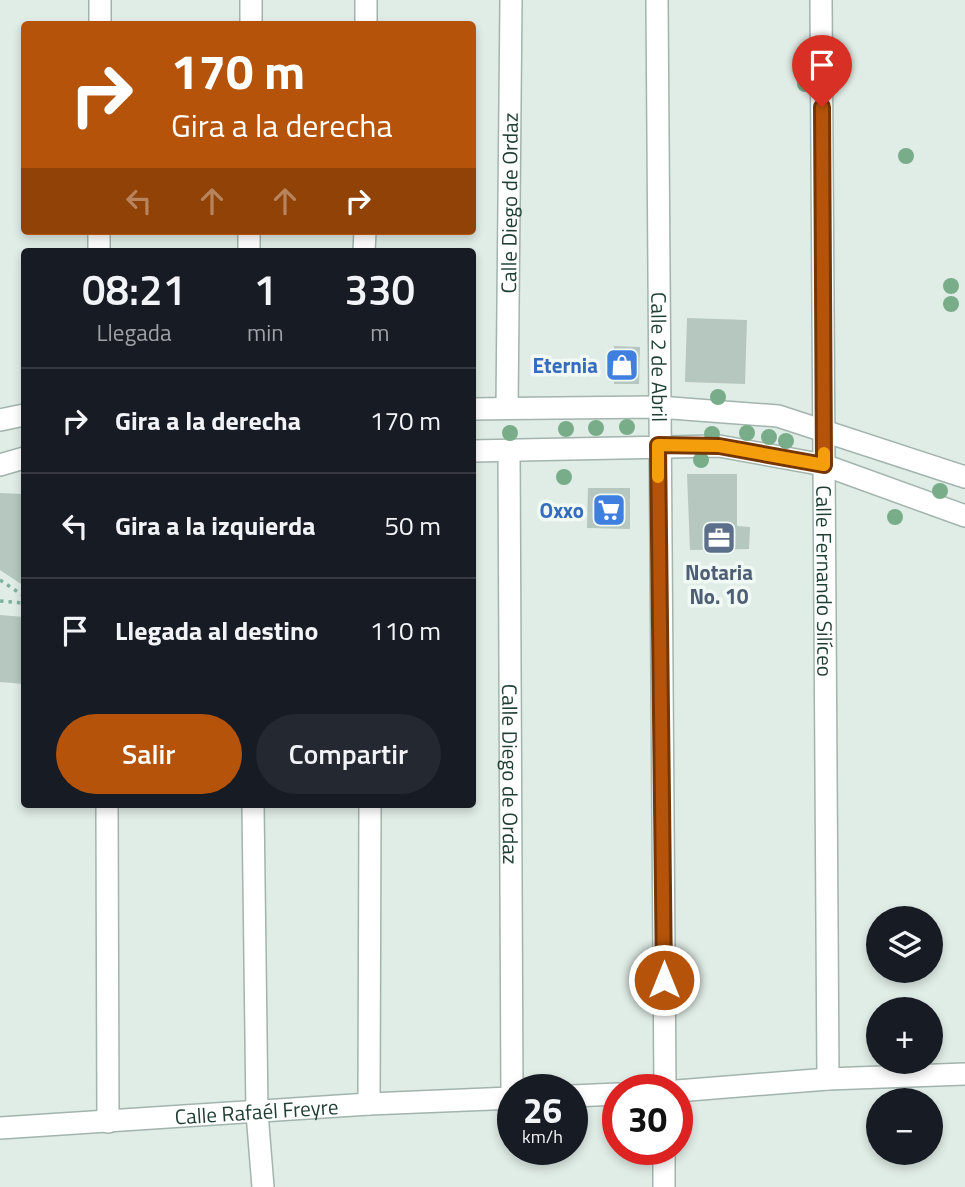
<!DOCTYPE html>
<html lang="es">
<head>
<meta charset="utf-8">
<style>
  :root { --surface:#171b24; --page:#242831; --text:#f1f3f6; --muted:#9ea1a6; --line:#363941; --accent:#b45309 }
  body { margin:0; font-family:"Titillium Web",sans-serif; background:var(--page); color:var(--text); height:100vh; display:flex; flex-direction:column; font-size:26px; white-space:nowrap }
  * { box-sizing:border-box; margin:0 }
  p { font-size:23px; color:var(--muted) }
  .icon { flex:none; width:38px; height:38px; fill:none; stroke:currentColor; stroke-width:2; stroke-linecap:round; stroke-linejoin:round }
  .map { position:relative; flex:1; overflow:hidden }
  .panel { position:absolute; left:21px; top:248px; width:455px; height:560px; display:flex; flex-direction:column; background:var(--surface); border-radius:7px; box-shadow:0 4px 10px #0003 }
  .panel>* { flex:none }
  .banner { position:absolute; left:21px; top:21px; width:455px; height:214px; border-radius:7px; box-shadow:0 4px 10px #0003; background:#b45309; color:#fff; overflow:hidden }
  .controls { position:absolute; left:866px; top:906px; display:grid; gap:14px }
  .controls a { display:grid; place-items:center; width:77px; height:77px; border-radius:50%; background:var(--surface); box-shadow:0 4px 10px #0003; font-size:35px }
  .speed { position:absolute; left:497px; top:1074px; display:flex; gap:14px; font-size:35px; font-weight:700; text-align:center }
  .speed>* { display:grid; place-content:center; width:91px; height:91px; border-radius:50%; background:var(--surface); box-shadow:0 4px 10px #0003; line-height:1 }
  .speed small { font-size:18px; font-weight:400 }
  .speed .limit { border:10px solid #d22; background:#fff; color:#111 }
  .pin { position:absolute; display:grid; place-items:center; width:60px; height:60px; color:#fff; margin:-72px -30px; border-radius:50% 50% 50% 0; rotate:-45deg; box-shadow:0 0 7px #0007 }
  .pin .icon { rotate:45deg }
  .me { position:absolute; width:77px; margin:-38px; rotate:0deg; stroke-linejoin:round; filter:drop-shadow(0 0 5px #0008) }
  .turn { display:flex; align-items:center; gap:24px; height:147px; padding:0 35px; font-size:32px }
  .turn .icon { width:91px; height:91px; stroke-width:2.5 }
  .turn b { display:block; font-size:49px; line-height:60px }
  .lanes { display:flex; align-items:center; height:66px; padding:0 35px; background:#0003; justify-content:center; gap:35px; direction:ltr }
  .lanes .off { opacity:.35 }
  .eta { display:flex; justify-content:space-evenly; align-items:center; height:119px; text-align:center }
  .eta b { font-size:42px; font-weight:600; line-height:49px }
  .button { display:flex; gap:14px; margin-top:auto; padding:14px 35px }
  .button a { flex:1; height:80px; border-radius:42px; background:var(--accent); color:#fff; font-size:28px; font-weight:600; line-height:80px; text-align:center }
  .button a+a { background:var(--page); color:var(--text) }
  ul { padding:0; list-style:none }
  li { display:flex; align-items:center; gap:21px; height:105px; padding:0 35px; border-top:2px solid var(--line) }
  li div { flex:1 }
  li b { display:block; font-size:26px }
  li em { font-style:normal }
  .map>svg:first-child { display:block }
  .building { fill:#b5c7be }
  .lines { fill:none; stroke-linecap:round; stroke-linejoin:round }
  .minor-casing { stroke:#a2b4ad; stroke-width:24 }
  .path { stroke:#7db39e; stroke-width:3.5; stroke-dasharray:3.5 5; stroke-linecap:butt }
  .minor { stroke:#fff; stroke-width:21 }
  .tree { fill:#79ad8a }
  .route-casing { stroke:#753606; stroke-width:18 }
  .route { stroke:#b45309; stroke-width:12 }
  .slow { stroke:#f59e0b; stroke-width:12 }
  .labels { text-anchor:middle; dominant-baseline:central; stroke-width:7; stroke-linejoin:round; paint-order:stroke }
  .street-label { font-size:21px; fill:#1f3e33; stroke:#f0f9f4 }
  .shop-label { font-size:21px; font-weight:bold; fill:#366cbe; stroke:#f0f9f4; text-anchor:end }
  .service-label { font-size:21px; font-weight:bold; fill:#4e5e75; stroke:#f0f9f4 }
</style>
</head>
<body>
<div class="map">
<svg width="965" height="1187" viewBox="0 0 965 1187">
  <rect width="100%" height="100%" fill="#e0ece6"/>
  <path class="building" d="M687,318L747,320L745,384L685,382Z
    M614,346L640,347L639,384H614Z
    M687,474H737V526L750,527L749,549L690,550Z
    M588,488H630V529L587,528Z
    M0,493L24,494V586L0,570Z
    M0,615L24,617V684L0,682Z"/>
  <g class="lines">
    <defs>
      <g id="minor">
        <path id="s1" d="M657,0L665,1090"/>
        <path id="s2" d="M821,0L828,1079"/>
        <path d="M100,24V0"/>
        <path d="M251,24V0"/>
        <path d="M366,24V0"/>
        <path d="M99,252V231"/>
        <path d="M249,252V231"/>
        <path d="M364,252L365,231"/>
        <path id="s3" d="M507,408L511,0"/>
        <path d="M472,409L658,407L778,416L965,477"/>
        <path d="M0,420L24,415"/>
        <path id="s4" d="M509,450L512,1098"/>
        <path d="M472,451L719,446L824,465L965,516"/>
        <path d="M0,465L24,458"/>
        <path d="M107,805L108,1122"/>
        <path d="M253,805L257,1113L263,1187"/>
        <path d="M677,1091L828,1079L965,1074"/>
        <path d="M572,1096L618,1094"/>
        <path d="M369,1104L370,805"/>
        <path id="s5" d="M0,1128L369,1104L513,1098"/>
        <path d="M664,1187V1150"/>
      </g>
    </defs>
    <use href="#minor" class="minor-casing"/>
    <path class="path" d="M0,580L24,596
      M0,601L24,603"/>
    <use href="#minor" class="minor"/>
  </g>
  <g class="tree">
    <circle cx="805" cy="84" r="8"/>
    <circle cx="906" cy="156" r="8"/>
    <circle cx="951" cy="286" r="8"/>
    <circle cx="951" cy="304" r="8"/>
    <circle cx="718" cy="397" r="8"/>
    <circle cx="627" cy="427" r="8"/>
    <circle cx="596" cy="428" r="8"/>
    <circle cx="566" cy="429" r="8"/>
    <circle cx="510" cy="433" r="8"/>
    <circle cx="747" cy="433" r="8"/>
    <circle cx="712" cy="434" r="8"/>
    <circle cx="769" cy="437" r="8"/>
    <circle cx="786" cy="441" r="8"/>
    <circle cx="701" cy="460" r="8"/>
    <circle cx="564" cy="477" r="8"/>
    <circle cx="940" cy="491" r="8"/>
    <circle cx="895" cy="517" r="8"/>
  </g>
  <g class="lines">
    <defs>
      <path id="route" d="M664,980L658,445L719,446L824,465L822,107"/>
    </defs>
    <use href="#route" class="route-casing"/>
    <use href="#route" class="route"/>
    <path class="slow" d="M658,477V445L719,446L824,465V453"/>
  </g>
  <defs>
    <symbol id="shop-square" viewBox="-11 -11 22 22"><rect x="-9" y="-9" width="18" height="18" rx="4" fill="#3f7fe0" stroke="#f0f9f4"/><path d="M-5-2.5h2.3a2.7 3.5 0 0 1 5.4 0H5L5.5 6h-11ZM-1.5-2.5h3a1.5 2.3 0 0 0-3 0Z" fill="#fff"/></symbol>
    <symbol id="supermarket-square" viewBox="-11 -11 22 22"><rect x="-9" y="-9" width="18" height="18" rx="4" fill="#3f7fe0" stroke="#f0f9f4"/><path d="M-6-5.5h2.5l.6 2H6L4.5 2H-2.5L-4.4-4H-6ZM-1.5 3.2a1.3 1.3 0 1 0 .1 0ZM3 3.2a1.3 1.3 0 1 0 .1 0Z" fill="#fff"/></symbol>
    <symbol id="office-square" viewBox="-11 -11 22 22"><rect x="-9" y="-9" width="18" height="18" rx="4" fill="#5c6f8a" stroke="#f0f9f4"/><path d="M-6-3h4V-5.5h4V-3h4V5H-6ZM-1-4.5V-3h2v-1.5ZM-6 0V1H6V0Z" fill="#fff"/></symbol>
  </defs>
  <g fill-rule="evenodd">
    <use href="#shop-square" x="603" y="346" width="38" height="38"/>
    <use href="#supermarket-square" x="590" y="491" width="38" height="38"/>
    <use href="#office-square" x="700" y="519" width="38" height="38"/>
  </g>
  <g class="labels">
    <g class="street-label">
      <text stroke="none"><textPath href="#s3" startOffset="205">Calle Diego de Ordaz</textPath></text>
      <text stroke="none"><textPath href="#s1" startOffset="357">Calle 2 de Abril</textPath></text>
      <text stroke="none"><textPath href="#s2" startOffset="581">Calle Fernando Silíceo</textPath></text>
      <text stroke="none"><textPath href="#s4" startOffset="324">Calle Diego de Ordaz</textPath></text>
      <text stroke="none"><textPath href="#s5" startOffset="257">Calle Rafaél Freyre</textPath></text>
    </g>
    <g class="shop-label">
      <text x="598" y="365">Eternia</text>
      <text x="584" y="510">Oxxo</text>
    </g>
    <g class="service-label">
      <text x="719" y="572">Notaria<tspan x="719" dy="24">No. 10</tspan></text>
    </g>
  </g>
</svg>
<div class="controls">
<a><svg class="icon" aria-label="layers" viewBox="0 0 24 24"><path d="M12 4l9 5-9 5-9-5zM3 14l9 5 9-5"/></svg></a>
<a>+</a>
<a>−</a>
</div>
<div class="speed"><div>26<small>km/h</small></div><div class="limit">30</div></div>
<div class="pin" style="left:822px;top:107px;background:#d93025"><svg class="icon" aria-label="arrive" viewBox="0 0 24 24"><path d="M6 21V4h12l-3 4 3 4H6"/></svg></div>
<svg class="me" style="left:664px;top:980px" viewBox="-20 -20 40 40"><circle r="17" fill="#b45309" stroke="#fff" stroke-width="3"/><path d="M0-11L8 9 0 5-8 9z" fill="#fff"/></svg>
<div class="banner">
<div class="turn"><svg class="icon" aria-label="right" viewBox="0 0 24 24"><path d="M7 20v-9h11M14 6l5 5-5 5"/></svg><div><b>170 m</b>Gira a la derecha</div></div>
<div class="lanes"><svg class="icon off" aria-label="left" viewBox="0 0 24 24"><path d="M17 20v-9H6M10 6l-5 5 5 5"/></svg><svg class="icon off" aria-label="ahead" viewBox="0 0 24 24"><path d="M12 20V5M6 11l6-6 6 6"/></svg><svg class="icon off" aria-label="ahead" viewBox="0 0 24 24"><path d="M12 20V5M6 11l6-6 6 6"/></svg><svg class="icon" aria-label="right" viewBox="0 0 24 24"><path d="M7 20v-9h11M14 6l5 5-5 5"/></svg></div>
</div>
<section class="panel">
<div class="eta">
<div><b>08:21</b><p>Llegada</p></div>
<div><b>1</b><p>min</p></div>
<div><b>330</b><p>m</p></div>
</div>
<ul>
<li><svg class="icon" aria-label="right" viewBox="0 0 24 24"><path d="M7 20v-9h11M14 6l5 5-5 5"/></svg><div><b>Gira a la derecha</b></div><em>170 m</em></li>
<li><svg class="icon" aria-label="left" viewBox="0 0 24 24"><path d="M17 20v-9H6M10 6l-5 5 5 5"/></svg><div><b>Gira a la izquierda</b></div><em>50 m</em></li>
<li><svg class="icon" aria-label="arrive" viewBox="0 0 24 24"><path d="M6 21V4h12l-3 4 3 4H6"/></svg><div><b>Llegada al destino</b></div><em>110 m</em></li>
</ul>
<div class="button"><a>Salir</a><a>Compartir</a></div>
</section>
</div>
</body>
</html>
